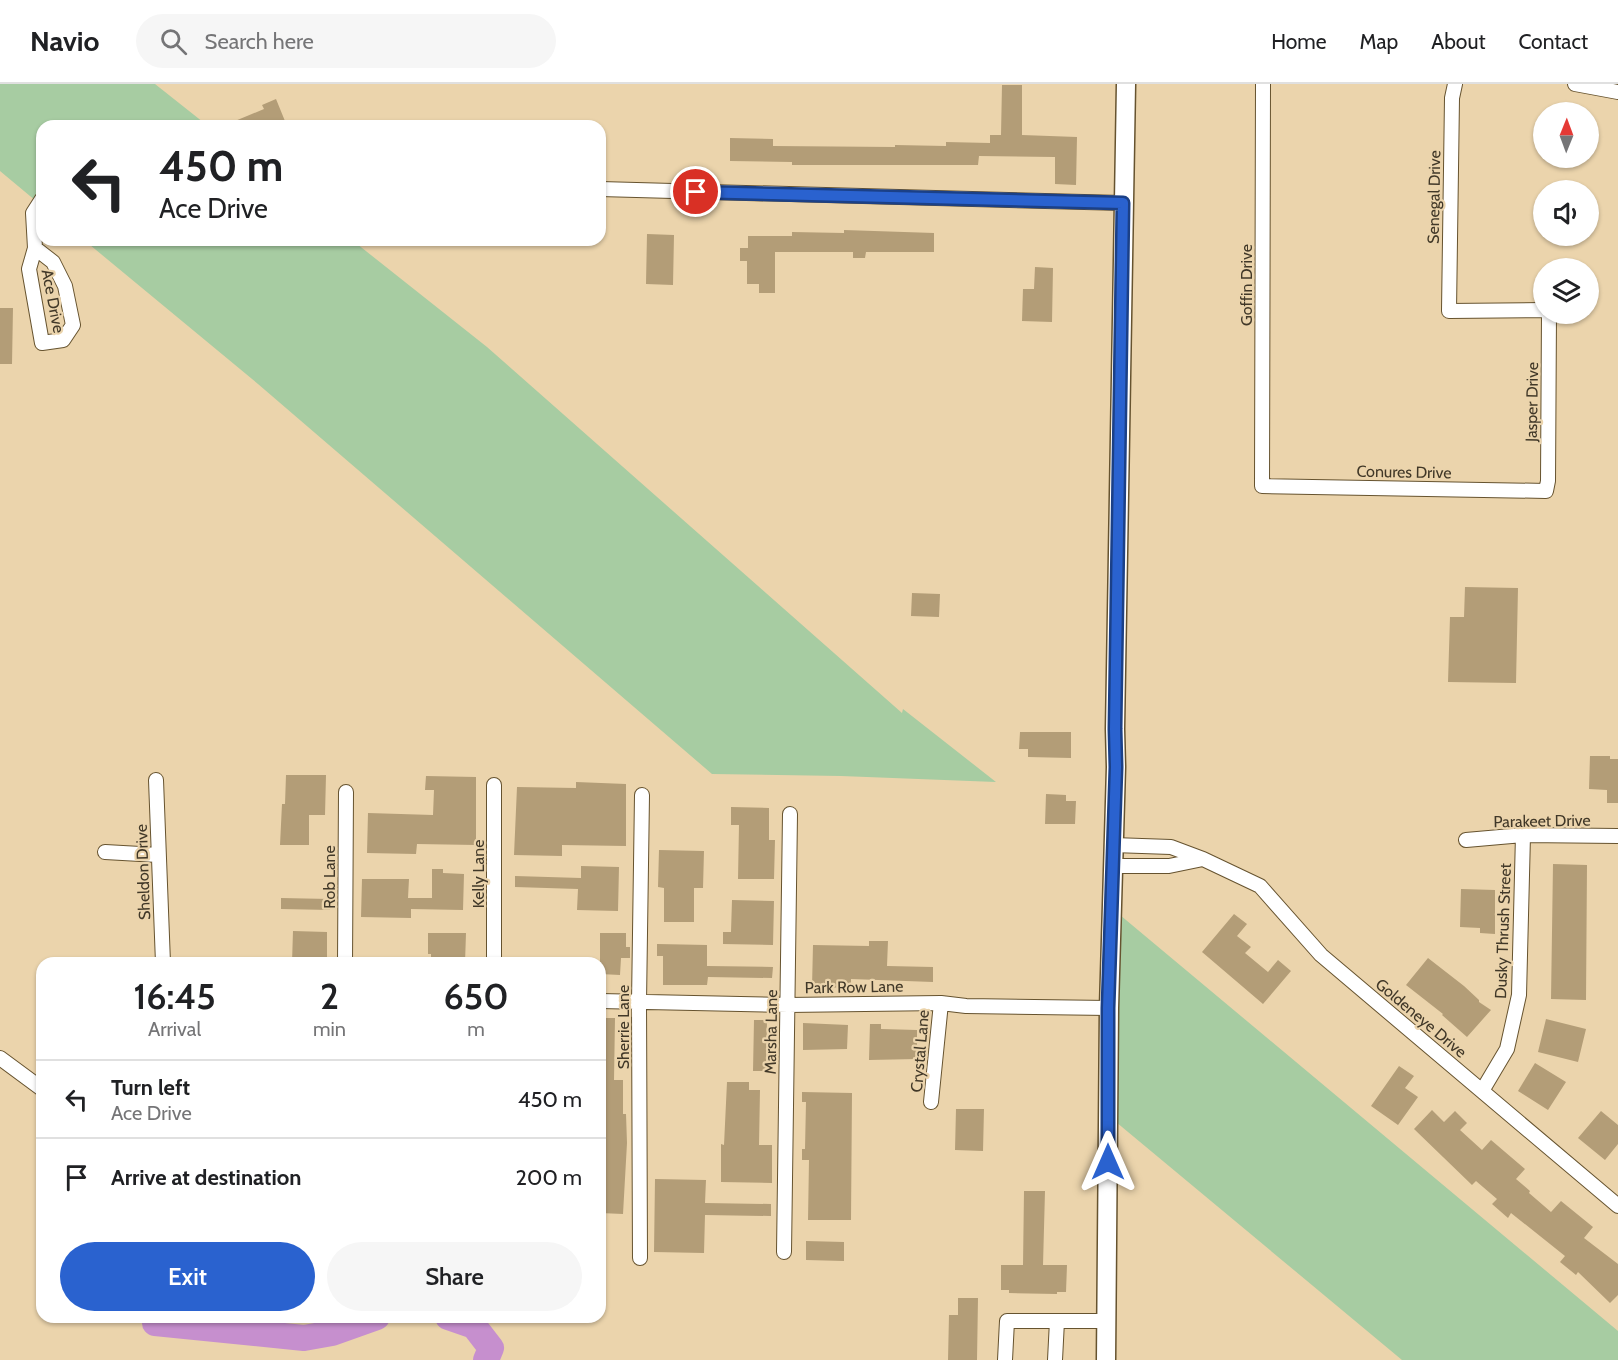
<!DOCTYPE html>
<html lang="en">
<head>
<meta charset="utf-8">
<style>
  :root { --surface:#fff; --page:#f6f6f6; --text:#202124; --muted:#757577; --line:#e0e0e0; --accent:#2a62cf }
  body { margin:0; font-family:Cabin,sans-serif; background:var(--page); color:var(--text); height:100vh; display:flex; flex-direction:column; font-size:22px; white-space:nowrap }
  * { box-sizing:border-box; margin:0 }
  p { font-size:20px; color:var(--muted) }
  .icon { flex:none; width:33px; height:33px; fill:none; stroke:currentColor; stroke-width:2; stroke-linecap:round; stroke-linejoin:round }
  .map { position:relative; flex:1; overflow:hidden }
  .panel { position:absolute; left:36px; top:873px; width:570px; height:366px; display:flex; flex-direction:column; background:var(--surface); border-radius:18px; box-shadow:0 2px 4px #0004 }
  .panel>* { flex:none }
  .hud { position:absolute; left:36px; top:36px; width:570px; height:126px; border-radius:18px; box-shadow:0 2px 4px #0004; background:#fff; color:var(--text); overflow:hidden }
  .needle { width:39px; rotate:1deg }
  .tools { position:absolute; left:1533px; top:18px; display:grid; gap:12px }
  .tools a { display:grid; place-items:center; width:66px; height:66px; border-radius:50%; background:var(--surface); box-shadow:0 2px 4px #0004; font-size:30px }
  .pin { position:absolute; display:grid; place-items:center; width:51px; height:51px; color:#fff; margin:-26px; border:3px solid #fff; border-radius:50%; box-shadow:0 2px 6px #0007 }
  .me { position:absolute; width:66px; margin:-33px; rotate:0deg; stroke-linejoin:round; filter:drop-shadow(0 0 4px #0008) }
  .turn { display:flex; align-items:center; gap:21px; height:126px; padding:0 24px; font-size:27px }
  .turn .icon { width:78px; height:78px; stroke-width:2.5 }
  .turn b { display:block; font-size:42px; line-height:51px }
  .eta { display:flex; justify-content:space-evenly; align-items:center; height:102px; text-align:center }
  .eta b { font-size:36px; font-weight:600; line-height:42px }
  .cta { display:flex; gap:12px; margin-top:auto; padding:12px 24px }
  .cta a { flex:1; height:69px; border-radius:36px; background:var(--accent); color:#fff; font-size:24px; font-weight:600; line-height:69px; text-align:center }
  .cta a+a { background:var(--page); color:var(--text) }
  ul { padding:0; list-style:none }
  li { display:flex; align-items:center; gap:18px; height:78px; padding:0 24px; border-top:2px solid var(--line) }
  li div { flex:1 }
  li b { display:block; font-size:22px }
  li em { font-style:normal }
  header { display:flex; align-items:center; gap:36px; box-sizing:border-box; height:84px; padding:0 30px; background:var(--surface); border-bottom:2px solid var(--line) }
  header strong { font-size:28px }
  nav { display:flex; gap:33px; margin-inline-start:auto; font-size:21px }
  .search { width:420px; height:54px; background:var(--page); display:flex; align-items:center; gap:15px; box-sizing:border-box; padding:0 21px; border-radius:33px; color:var(--muted); font-size:22px }
  .map>svg:first-child { display:block }
  .green { fill:#a7cca2 }
  .lines { fill:none; stroke-linecap:round; stroke-linejoin:round }
  .river { stroke:#c68fce; stroke-width:26 }
  .building { fill:#b39d77 }
  .street-casing { stroke:#66532f; stroke-width:16 }
  .secondary-casing { stroke:#66532f; stroke-width:21 }
  .street { stroke:#fff; stroke-width:14 }
  .secondary { stroke:#fff; stroke-width:18 }
  .route-casing { stroke:#1b4087; stroke-width:15 }
  .route { stroke:#2a62cf; stroke-width:10 }
  .labels { text-anchor:middle; dominant-baseline:central; stroke-width:4.5; stroke-linejoin:round; paint-order:stroke }
  .street-label { font-size:16px; fill:#413828; stroke:#ebd4ac }
</style>
</head>
<body>
<header>
<strong>Navio</strong>
<div class="search"><svg class="icon" aria-label="search" viewBox="0 0 24 24"><circle cx="10" cy="10" r="6"/><path d="M15 15l6 6"/></svg>Search here</div>
<nav><a>Home</a><a>Map</a><a>About</a><a>Contact</a></nav>
</header>
<div class="map">
<svg width="1618" height="1276" viewBox="0 0 1618 1276">
  <rect width="100%" height="100%" fill="#ebd4ac"/>
  <path class="green" d="M0,0H155L208,42H42V122L0,87Z
    M84,156H352L487,263L902,629L903,625L996,698L841,692L712,690L258,300Z
    M1120,831L1618,1247V1276H1402L1116,1038Z"/>
  <g class="lines">
    <path class="river" d="M448,1233L474,1242L491,1264L486,1276
      M155,1239L304,1254L332,1249L377,1233"/>
  </g>
  <path class="building" d="M1002,1H1022V51L1077,53L1076,101L1055,100V73L979,72L978,81H792V78L730,77V54L773,55V62L895,63V61L946,62V58L990,59V51H1001Z
    M276,15L287,42H223L264,25L262,21Z
    M844,146L934,149V168H866L865,174H853V168H775V209H759V200H747V177H740V164H748V152H792V148L844,149Z
    M647,150L674,151L673,201L646,200Z
    M1035,183L1053,184L1052,238L1022,237L1023,205H1034Z
    M0,224H13L12,280H0Z
    M1465,503L1518,504L1516,599L1448,598L1450,533H1464Z
    M912,509L940,510L939,533L911,532Z
    M1020,648H1071V674L1028,673V665H1019Z
    M1590,672H1610V675H1618V719H1607V706L1589,705Z
    M286,691H326L325,731H309V761H280L282,720H285Z
    M426,692L476,693V761L417,760L416,770L367,769L368,729L433,731L434,706H425Z
    M576,698L626,700V762L562,761V772L514,771L517,703L576,704Z
    M1046,710L1066,711V717H1076L1075,740H1045Z
    M731,723L769,724V756H775L774,795H738L739,741H731Z
    M659,766L704,767L703,804H694V838H664V804L658,803Z
    M1553,780L1587,781L1586,916L1551,915Z
    M581,782L619,783L618,827L577,826L578,805L515,803V792L581,794Z
    M432,785H443V789L464,790L463,826L411,825V834L361,833L362,795H409L408,814H432Z
    M1461,805L1495,806V850L1480,849V844L1460,843Z
    M281,814L330,815V826L281,825Z
    M732,816L774,817L773,861L723,860V848H731Z
    M1234,830L1247,840L1237,852L1251,863L1245,869L1268,888L1278,876L1291,887L1263,920L1202,868Z
    M293,847L327,848V879H292Z
    M428,849H466L465,879H431V870H428Z
    M600,849H626V863H630V874H621L620,891L600,890Z
    M869,857H888L887,882L933,883V898L851,895V904L812,903L813,861L869,862Z
    M657,860L707,861V882L773,883L772,894L708,893L707,901H663V872H657Z
    M1428,874L1464,902L1479,916V918L1491,926L1467,953L1442,931L1443,930L1406,901Z
    M604,934H615L614,996H623V1030H626L627,1059L623,1130L600,1129V996H603Z
    M1546,935L1586,945L1578,978L1538,968Z
    M754,936H767L766,987H753Z
    M803,939L848,941L847,965L803,966Z
    M870,940H881V945L917,946V975L869,976Z
    M1535,979L1566,998L1548,1026L1518,1007Z
    M1399,982L1414,992L1405,1004L1418,1013L1398,1041L1371,1022Z
    M727,998H749V1006H760L759,1061H772V1099L721,1098V1060L724,1061Z
    M802,1008L852,1009L851,1136H808L809,1076H802V1065H805L806,1018H802Z
    M956,1025H984L983,1067L955,1066Z
    M1432,1026L1444,1038L1455,1027L1467,1039L1460,1046L1482,1066L1491,1056L1525,1085L1516,1095L1530,1107L1529,1109L1551,1128L1561,1117L1593,1143L1584,1154L1618,1180V1211L1610,1219L1578,1188L1576,1191L1560,1178L1565,1172L1511,1129L1508,1134L1492,1120L1497,1115L1476,1097L1472,1101L1414,1045Z
    M1601,1027L1618,1041V1060L1605,1076L1578,1054Z
    M655,1095L706,1096L705,1119L771,1120V1132L705,1131L704,1169L654,1168Z
    M1024,1107H1045L1043,1181H1067L1066,1208H1057V1210L1009,1209V1206H1001V1181H1023Z
    M806,1157L844,1158V1177L806,1176Z
    M958,1214H978L977,1276H948L949,1231H958Z"/>
  <g class="lines">
    <defs>
      <path id="street" d="M1263,0L1262,402L1546,407L1548,397L1549,230
        M1455,0L1452,14L1449,227L1544,226
        M1575,0L1618,8
        M600,105L1123,119
        M35,164L53,178L65,202L73,241L63,256L42,259L29,185Z
        M35,164L33,129L42,115
        M156,696L163,879
        M494,701V879
        M1466,756L1523,751L1618,752
        M1113,761L1171,763L1203,775L1260,802L1321,871L1618,1122
        M105,768L158,771
        M1113,782H1169L1203,775
        M345,879L346,708
        M600,917L788,921L941,919L966,922L1109,924
        M0,974L42,1005
        M1482,1007L1507,965L1519,911L1523,751
        M931,1018L941,919
        M784,1168L790,730
        M640,1174L639,918L642,711
        M1005,1276L1007,1237H1106
        M1055,1276L1057,1237"/>
      <path id="secondary" d="M1106,1276L1109,924L1116,683L1115,645L1126,0"/>
    </defs>
    <use href="#street" class="street-casing"/>
    <use href="#secondary" class="secondary-casing"/>
    <use href="#street" class="street"/>
    <use href="#secondary" class="secondary"/>
  </g>
  <g class="lines">
    <defs>
      <path id="route" d="M696,108L1123,119L1115,645L1116,683L1108,924V1078"/>
    </defs>
    <use href="#route" class="route-casing"/>
    <use href="#route" class="route"/>
  </g>
  <g class="labels">
    <g class="street-label">
      <text transform="translate(1434 113) rotate(-89)">Senegal Drive</text>
      <text transform="translate(1246 201) rotate(-90)">Goffin Drive</text>
      <text transform="translate(53 217) rotate(79)">Ace Drive</text>
      <text transform="translate(1532 318) rotate(-89)">Jasper Drive</text>
      <text transform="translate(1404 388) rotate(1)">Conures Drive</text>
      <text transform="translate(1542 737) rotate(-1)">Parakeet Drive</text>
      <text transform="translate(143 788) rotate(-92)">Sheldon Drive</text>
      <text transform="translate(478 790) rotate(-90)">Kelly Lane</text>
      <text transform="translate(329 793) rotate(-90)">Rob Lane</text>
      <text transform="translate(1503 847) rotate(-88)">Dusky Thrush Street</text>
      <text transform="translate(854 903) rotate(-1)">Park Row Lane</text>
      <text transform="translate(1421 934) rotate(40)">Goldeneye Drive</text>
      <text transform="translate(623 943) rotate(-90)">Sherrie Lane</text>
      <text transform="translate(771 948) rotate(-89)">Marsha Lane</text>
      <text transform="translate(920 967) rotate(-85)">Crystal Lane</text>
    </g>
  </g>
</svg>
<div class="tools">
<a><svg class="needle" viewBox="-14 -14 28 28"><path d="M0-13l5 13h-10z" fill="#e53935"/><path d="M0 13l5-13h-10z" fill="#757577"/></svg></a>
<a><svg class="icon" aria-label="sound" viewBox="0 0 24 24"><path d="M4 9h4l5-4v14l-5-4H4zM17 9q2 3 0 6"/></svg></a>
<a><svg class="icon" aria-label="layers" viewBox="0 0 24 24"><path d="M12 4l9 5-9 5-9-5zM3 14l9 5 9-5"/></svg></a>
</div>
<div class="pin" style="left:696px;top:108px;background:#d93025"><svg class="icon" aria-label="arrive" viewBox="0 0 24 24"><path d="M6 21V4h12l-3 4 3 4H6"/></svg></div>
<svg class="me" style="left:1108px;top:1078px" viewBox="-20 -20 40 40"><path d="M0-17L14 15 0 8-14 15z" fill="#2a62cf" stroke="#fff" stroke-width="4"/></svg>
<div class="hud">
<div class="turn"><svg class="icon" aria-label="left" viewBox="0 0 24 24"><path d="M17 20v-9H6M10 6l-5 5 5 5"/></svg><div><b>450 m</b>Ace Drive</div></div>
</div>
<section class="panel">
<div class="eta">
<div><b>16:45</b><p>Arrival</p></div>
<div><b>2</b><p>min</p></div>
<div><b>650</b><p>m</p></div>
</div>
<ul>
<li><svg class="icon" aria-label="left" viewBox="0 0 24 24"><path d="M17 20v-9H6M10 6l-5 5 5 5"/></svg><div><b>Turn left</b><p>Ace Drive</p></div><em>450 m</em></li>
<li><svg class="icon" aria-label="arrive" viewBox="0 0 24 24"><path d="M6 21V4h12l-3 4 3 4H6"/></svg><div><b>Arrive at destination</b></div><em>200 m</em></li>
</ul>
<div class="cta"><a>Exit</a><a>Share</a></div>
</section>
</div>
</body>
</html>
